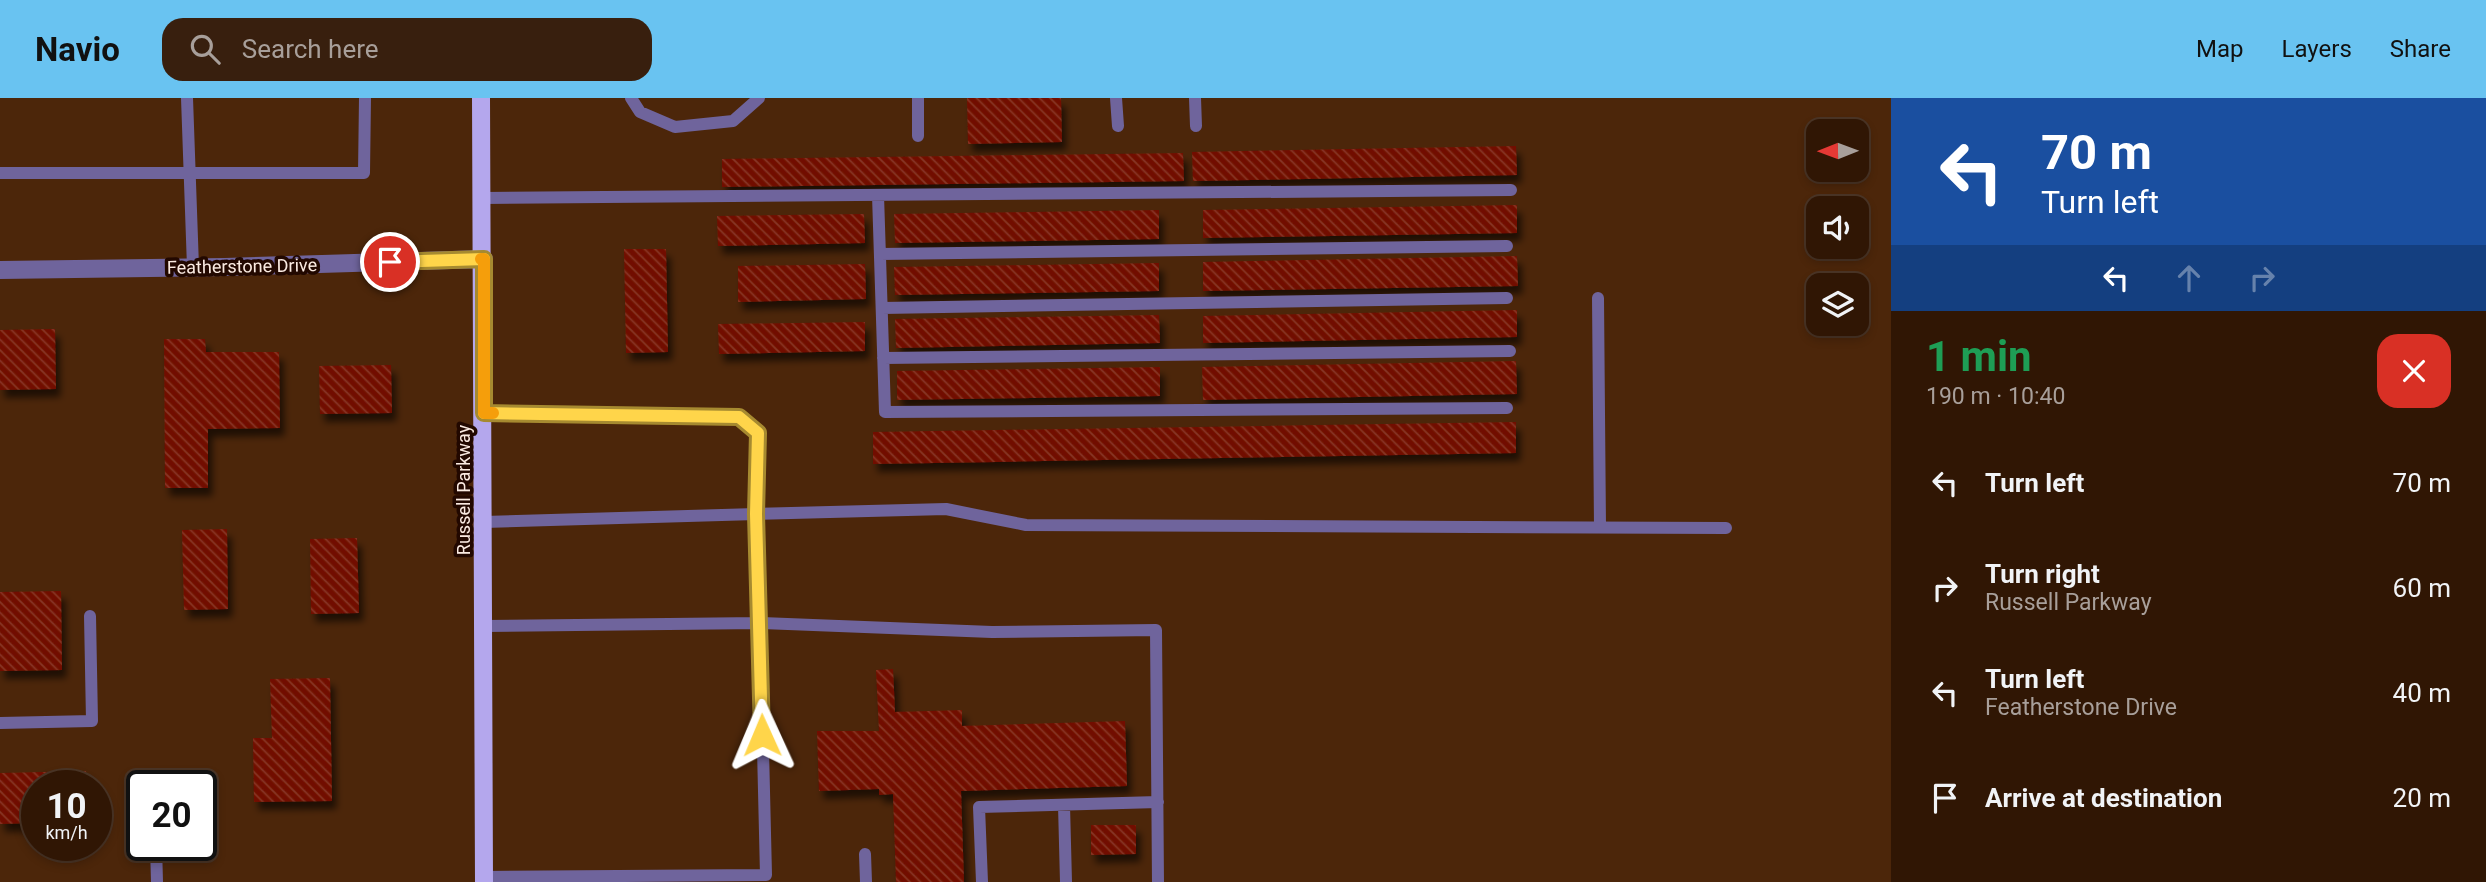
<!DOCTYPE html>
<html lang="en">
<head>
<meta charset="utf-8">
<style>
  :root { --surface:#301604; --page:#381f0e; --text:#f1f3f6; --muted:#a89f9a; --line:#4b3526; --accent:#69c3f1 }
  body { margin:0; font-family:Roboto,sans-serif; background:var(--page); color:var(--text); height:100vh; display:flex; flex-direction:column; font-size:26px; white-space:nowrap }
  * { box-sizing:border-box; margin:0 }
  p { font-size:23px; color:var(--muted) }
  .icon { flex:none; width:38px; height:38px; fill:none; stroke:currentColor; stroke-width:2; stroke-linecap:round; stroke-linejoin:round }
  .map { position:relative; flex:1; overflow:hidden }
  .details { display:flex; flex-direction:column; background:var(--surface); width:595px }
  .details>* { flex:none }
  .top-card { background:#1a4fa0; color:#fff; overflow:hidden }
  .needle { width:46px; rotate:269deg }
  .buttons { position:absolute; left:1806px; top:21px; display:grid; gap:14px }
  .buttons a { display:grid; place-items:center; width:63px; height:63px; border-radius:14px; background:var(--surface); box-shadow:0 4px 10px #0003,0 0 0 2px var(--line); font-size:35px }
  .speed { position:absolute; left:21px; top:672px; display:flex; gap:14px; font-size:35px; font-weight:700; text-align:center }
  .speed>* { display:grid; place-content:center; width:91px; height:91px; border-radius:50%; background:var(--surface); box-shadow:0 4px 10px #0003,0 0 0 2px var(--line); line-height:1 }
  .speed small { font-size:18px; font-weight:400 }
  .speed .limit { border:4px solid #111; border-radius:10px; background:#fff; color:#111 }
  .pin { position:absolute; display:grid; place-items:center; width:60px; height:60px; color:#fff; margin:-30px; border:4px solid #fff; border-radius:50%; box-shadow:0 2px 7px #0007 }
  .me { position:absolute; width:77px; margin:-38px; rotate:359deg; stroke-linejoin:round; filter:drop-shadow(0 0 5px #0008) }
  .turn { display:flex; align-items:center; gap:24px; height:147px; padding:0 35px; font-size:32px }
  .turn .icon { width:91px; height:91px; stroke-width:2.5 }
  .turn b { display:block; font-size:49px; line-height:60px }
  .lanes { display:flex; align-items:center; height:66px; padding:0 35px; background:#0003; justify-content:center; gap:35px; direction:ltr }
  .lanes .off { opacity:.35 }
  .round { display:grid; place-items:center; flex:none; width:74px; height:74px; border-radius:21px; background:var(--page) }
  .summary { display:flex; align-items:center; justify-content:space-between; height:119px; padding:0 35px }
  h1 { font-size:42px; font-weight:700; line-height:52px; color:#1e9e55 }
  ul { padding:0; list-style:none }
  li { display:flex; align-items:center; gap:21px; height:105px; padding:0 35px }
  li div { flex:1 }
  li b { display:block; font-size:26px }
  li em { font-style:normal }
  header { display:flex; align-items:center; gap:42px; box-sizing:border-box; height:98px; padding:0 35px; background:var(--accent); color:#111 }
  header strong { font-size:33px }
  nav { display:flex; gap:38px; margin-inline-start:auto; font-size:24px }
  .search { width:490px; height:63px; background:var(--page); display:flex; align-items:center; gap:18px; box-sizing:border-box; padding:0 24px; border-radius:21px; color:var(--muted); font-size:26px }
  main { display:flex; flex:1; min-height:0 }
  .map>svg:first-child { display:block }
  .built { fill:#4c260a; fill-rule:evenodd }
  .building { fill:url(#building-back-hatch); filter:url(#shadow) }
  .lines { fill:none; stroke-linecap:round; stroke-linejoin:round }
  .service { stroke:#6f649c; stroke-width:12 }
  .minor { stroke:#6f649c; stroke-width:18 }
  .primary { stroke:#b4a7ed; stroke-width:18 }
  .route-casing { stroke:#a68a30; stroke-width:18 }
  .route { stroke:#ffd54a; stroke-width:12 }
  .slow { stroke:#f59e0b; stroke-width:12 }
  .labels { text-anchor:middle; dominant-baseline:central; stroke-width:7; stroke-linejoin:round; paint-order:stroke }
  .street-label { font-size:18px; fill:#fbebe2; stroke:#220800 }
</style>
</head>
<body>
<header>
<strong>Navio</strong>
<div class="search"><svg class="icon" aria-label="search" viewBox="0 0 24 24"><circle cx="10" cy="10" r="6"/><path d="M15 15l6 6"/></svg>Search here</div>
<nav><a>Map</a><a>Layers</a><a>Share</a></nav>
</header>
<main>
<div class="map">
<svg width="1891" height="784" viewBox="0 0 1891 784">
  <defs>
    <pattern id="building-back-hatch" width="6" height="6" patternUnits="userSpaceOnUse" patternTransform="scale(1.75)"><rect width="6" height="6" fill="#721100"/><path d="M-1 5l2 2M0 0l6 6M5-1l2 2" fill="none" stroke="#873425"/></pattern>
    <filter id="shadow"><feDropShadow dx="4.5" dy="8" stdDeviation="3.5" flood-color="#0009"/></filter>
  </defs>
  <rect width="100%" height="100%" fill="#401e06"/>
  <path class="built" d="M0,0H1891V784H0ZM1818,33H1857V72H1818ZM1818,110H1857V149H1818ZM1818,187H1857V226H1818ZM37,688H96V747H37ZM142,688H201V747H142Z"/>
  <path class="building" d="M967,0H1061L1062,44L968,46Z
    M1516,48L1517,77L1193,83L1192,54Z
    M1183,55L1184,83L722,89V61Z
    M1517,107V135L1203,140V112Z
    M1159,112V141L895,145L894,116Z
    M864,116L865,145L718,148L717,118Z
    M624,151H666L668,254L626,255Z
    M1517,158L1518,188L1203,193V164Z
    M1159,165V193L895,197L894,169Z
    M865,166L866,201L738,204V168Z
    M1517,212V239L1203,245V218Z
    M1159,217L1160,245L896,250L895,221Z
    M865,224V253L719,256L718,226Z
    M55,231L56,291L0,292V232Z
    M164,241H205L206,254H279L280,330L208,331V390H165Z
    M1516,263L1517,296L1203,302L1202,269Z
    M391,267L392,315L320,316L319,268Z
    M1160,269V298L897,302V273Z
    M1516,324V355L873,366V334Z
    M227,431L228,511L184,512L182,432Z
    M357,440L359,515L311,516L310,441Z
    M61,493L62,572L0,573V494Z
    M893,571L895,614L962,612V628L1125,623L1127,688L961,693L964,784H896L893,696L879,697V691L819,693L817,633H879L876,572Z
    M330,580L332,703L254,704L253,640H272L270,581Z
    M86,673L87,688H37V725L0,726V675Z
    M1091,727H1136V756L1091,757Z"/>
  <g class="lines">
    <path class="service" d="M187,0L193,169
      M631,0L640,14L675,29L733,23L759,0
      M918,0V38
      M1116,0L1118,28
      M1195,0L1196,28
      M0,75H364L365,0
      M878,97L885,314L1507,310
      M483,100L1511,92
      M880,156L1507,148
      M1598,200L1600,429
      M882,210L1507,200
      M883,260L1510,253
      M484,315L739,319L758,335L756,416L946,411L1026,427L1726,430
      M484,424L756,416L760,525L992,534L1156,532L1158,784
      M484,528L760,525L766,777L484,779
      M0,625L92,623L90,518
      M1064,707L1066,784
      M156,747L157,784
      M865,756L866,784
      M982,784L979,709L1158,704"/>
    <path class="minor" d="M0,172L225,169L484,161"/>
    <path class="primary" d="M481,0L484,784"/>
  </g>
  <g class="lines">
    <defs>
      <path id="route" d="M390,164L484,161V315L739,319L758,335L756,416L762,637"/>
    </defs>
    <use href="#route" class="route-casing"/>
    <use href="#route" class="route"/>
    <path class="slow" d="M481,161H484V315H493"/>
  </g>
  <g class="labels">
    <g class="street-label">
      <text transform="translate(242 168) rotate(-1)">Featherstone Drive</text>
      <text transform="translate(463 392) rotate(-90)">Russell Parkway</text>
    </g>
  </g>
</svg>
<div class="buttons">
<a><svg class="needle" viewBox="-14 -14 28 28"><path d="M0-13l5 13h-10z" fill="#e53935"/><path d="M0 13l5-13h-10z" fill="#a89f9a"/></svg></a>
<a><svg class="icon" aria-label="sound" viewBox="0 0 24 24"><path d="M4 9h4l5-4v14l-5-4H4zM17 9q2 3 0 6"/></svg></a>
<a><svg class="icon" aria-label="layers" viewBox="0 0 24 24"><path d="M12 4l9 5-9 5-9-5zM3 14l9 5 9-5"/></svg></a>
</div>
<div class="speed"><div>10<small>km/h</small></div><div class="limit">20</div></div>
<div class="pin" style="left:390px;top:164px;background:#d93025"><svg class="icon" aria-label="arrive" viewBox="0 0 24 24"><path d="M6 21V4h12l-3 4 3 4H6"/></svg></div>
<svg class="me" style="left:762px;top:637px" viewBox="-20 -20 40 40"><path d="M0-17L14 15 0 8-14 15z" fill="#ffd54a" stroke="#fff" stroke-width="4"/></svg>
</div>
<section class="details">
<div class="top-card">
<div class="turn"><svg class="icon" aria-label="left" viewBox="0 0 24 24"><path d="M17 20v-9H6M10 6l-5 5 5 5"/></svg><div><b>70 m</b>Turn left</div></div>
<div class="lanes"><svg class="icon" aria-label="left" viewBox="0 0 24 24"><path d="M17 20v-9H6M10 6l-5 5 5 5"/></svg><svg class="icon off" aria-label="ahead" viewBox="0 0 24 24"><path d="M12 20V5M6 11l6-6 6 6"/></svg><svg class="icon off" aria-label="right" viewBox="0 0 24 24"><path d="M7 20v-9h11M14 6l5 5-5 5"/></svg></div>
</div>
<div class="summary"><div><h1>1 min</h1><p>190 m · 10:40</p></div><a class="round" style="background:#d93025;color:#fff"><svg class="icon" aria-label="close" viewBox="0 0 24 24"><path d="M6 6l12 12M18 6L6 18"/></svg></a></div>
<ul>
<li><svg class="icon" aria-label="left" viewBox="0 0 24 24"><path d="M17 20v-9H6M10 6l-5 5 5 5"/></svg><div><b>Turn left</b></div><em>70 m</em></li>
<li><svg class="icon" aria-label="right" viewBox="0 0 24 24"><path d="M7 20v-9h11M14 6l5 5-5 5"/></svg><div><b>Turn right</b><p>Russell Parkway</p></div><em>60 m</em></li>
<li><svg class="icon" aria-label="left" viewBox="0 0 24 24"><path d="M17 20v-9H6M10 6l-5 5 5 5"/></svg><div><b>Turn left</b><p>Featherstone Drive</p></div><em>40 m</em></li>
<li><svg class="icon" aria-label="arrive" viewBox="0 0 24 24"><path d="M6 21V4h12l-3 4 3 4H6"/></svg><div><b>Arrive at destination</b></div><em>20 m</em></li>
</ul>
</section>
</main>
</body>
</html>
